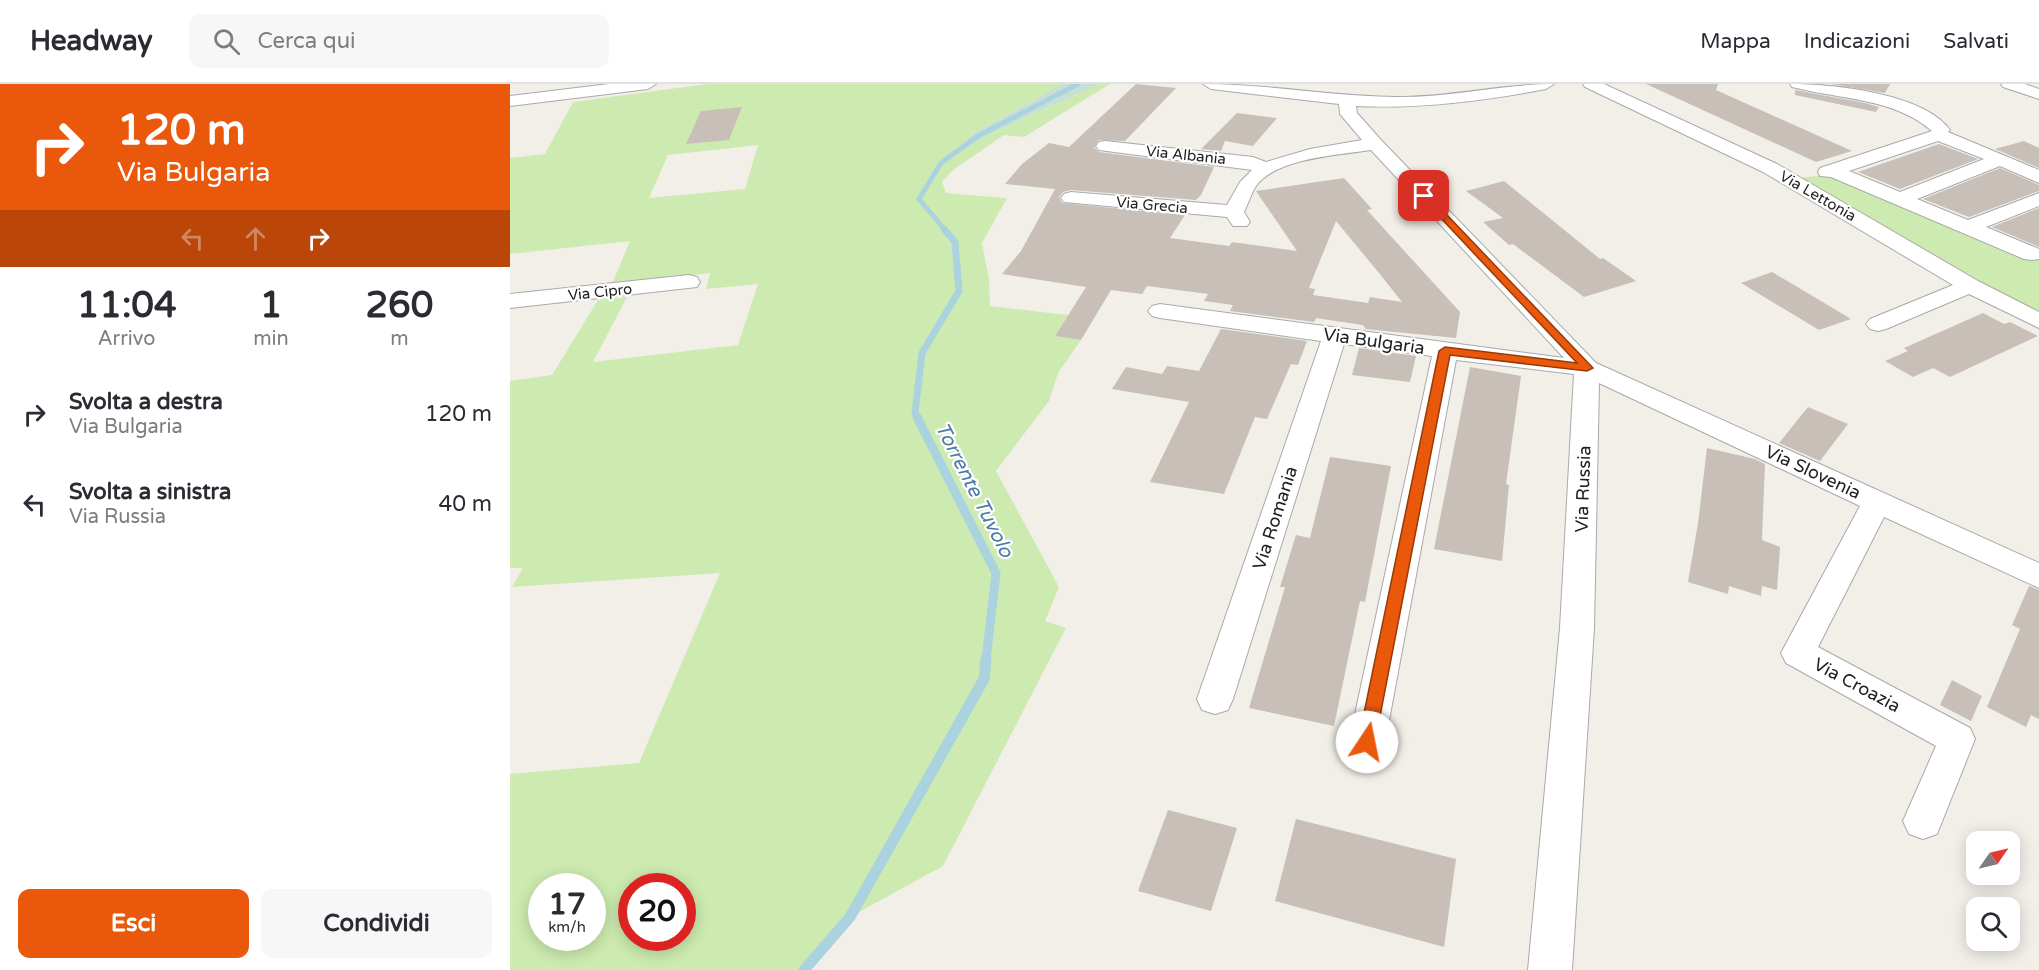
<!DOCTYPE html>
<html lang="it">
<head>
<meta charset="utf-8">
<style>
  :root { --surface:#fff; --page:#f7f7f7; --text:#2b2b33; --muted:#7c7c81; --line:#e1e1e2; --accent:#ea580c }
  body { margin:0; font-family:"Varela Round",sans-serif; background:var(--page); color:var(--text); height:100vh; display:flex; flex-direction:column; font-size:22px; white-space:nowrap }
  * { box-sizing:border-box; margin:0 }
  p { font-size:20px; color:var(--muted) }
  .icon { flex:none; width:33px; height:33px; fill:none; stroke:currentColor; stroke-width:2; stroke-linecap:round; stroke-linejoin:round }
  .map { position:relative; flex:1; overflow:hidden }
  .drawer { display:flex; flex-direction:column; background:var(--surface); width:510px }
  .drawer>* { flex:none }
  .guide { background:#ea580c; color:#fff; overflow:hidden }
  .needle { width:39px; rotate:56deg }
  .fabs { position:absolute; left:1456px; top:747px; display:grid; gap:12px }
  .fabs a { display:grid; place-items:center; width:54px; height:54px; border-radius:12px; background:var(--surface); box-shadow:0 3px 15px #0003; font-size:30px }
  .speed { position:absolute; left:18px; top:789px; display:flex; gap:12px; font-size:30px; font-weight:700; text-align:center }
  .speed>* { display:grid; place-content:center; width:78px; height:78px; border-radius:50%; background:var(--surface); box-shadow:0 3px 15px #0003; line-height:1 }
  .speed small { font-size:15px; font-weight:400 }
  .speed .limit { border:9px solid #d22; background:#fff; color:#111 }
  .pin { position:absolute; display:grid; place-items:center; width:51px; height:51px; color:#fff; margin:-26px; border-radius:12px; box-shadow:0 3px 9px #0006 }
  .me { position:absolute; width:66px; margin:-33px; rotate:11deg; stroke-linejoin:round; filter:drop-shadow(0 0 4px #0008) }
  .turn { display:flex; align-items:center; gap:21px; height:126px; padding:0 18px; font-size:27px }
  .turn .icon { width:78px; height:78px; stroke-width:2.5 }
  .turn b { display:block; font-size:42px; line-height:51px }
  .lanes { display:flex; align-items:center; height:57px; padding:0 18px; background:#0003; justify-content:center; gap:30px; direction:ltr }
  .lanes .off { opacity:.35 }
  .eta { display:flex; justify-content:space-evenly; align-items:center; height:102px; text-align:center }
  .eta b { font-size:36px; font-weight:800; line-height:42px }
  .cta { display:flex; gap:12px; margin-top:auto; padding:12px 18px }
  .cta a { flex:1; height:69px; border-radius:12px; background:var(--accent); color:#fff; font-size:24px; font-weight:800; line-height:69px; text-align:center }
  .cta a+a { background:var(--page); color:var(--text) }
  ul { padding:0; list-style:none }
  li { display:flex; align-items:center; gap:18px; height:90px; padding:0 18px }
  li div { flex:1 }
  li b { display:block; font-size:22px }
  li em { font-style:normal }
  header { display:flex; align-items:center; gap:36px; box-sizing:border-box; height:84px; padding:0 30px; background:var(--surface); border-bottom:2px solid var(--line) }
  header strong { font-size:28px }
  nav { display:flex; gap:33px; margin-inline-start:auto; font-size:21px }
  .search { width:420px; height:54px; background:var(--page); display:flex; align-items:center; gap:15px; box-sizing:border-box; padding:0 21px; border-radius:12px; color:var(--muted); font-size:22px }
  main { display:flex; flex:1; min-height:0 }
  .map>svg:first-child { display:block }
  .grass { fill:#cdebb0; fill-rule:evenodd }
  .wetland { fill:#c6e0d4 }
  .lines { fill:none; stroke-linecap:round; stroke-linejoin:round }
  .stream-far3 { stroke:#aad3df; stroke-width:5 }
  .stream-far2 { stroke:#aad3df; stroke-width:7 }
  .stream-far1 { stroke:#aad3df; stroke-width:9 }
  .stream { stroke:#aad3df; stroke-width:11 }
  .building { fill:#c7bfb8; fill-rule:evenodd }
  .minor-casing { stroke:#a9a9a9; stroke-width:2 }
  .minor { fill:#fff; fill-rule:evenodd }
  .route { fill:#ea580c; stroke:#983908; stroke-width:1.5 }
  .labels { text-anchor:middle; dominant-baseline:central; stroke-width:4.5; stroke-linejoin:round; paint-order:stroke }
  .far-street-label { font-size:15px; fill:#222; stroke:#fff }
  .street-label { font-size:18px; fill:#222; stroke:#fff }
  .water-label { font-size:20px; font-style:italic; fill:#4a7aab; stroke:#fff }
</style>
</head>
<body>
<header>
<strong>Headway</strong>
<div class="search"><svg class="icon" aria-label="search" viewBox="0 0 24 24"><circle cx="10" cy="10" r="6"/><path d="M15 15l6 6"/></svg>Cerca qui</div>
<nav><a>Mappa</a><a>Indicazioni</a><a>Salvati</a></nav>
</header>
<main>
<section class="drawer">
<div class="guide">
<div class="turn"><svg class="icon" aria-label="right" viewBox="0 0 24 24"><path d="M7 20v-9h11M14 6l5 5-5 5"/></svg><div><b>120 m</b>Via Bulgaria</div></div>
<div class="lanes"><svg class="icon off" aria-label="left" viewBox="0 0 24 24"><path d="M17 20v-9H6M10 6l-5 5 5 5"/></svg><svg class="icon off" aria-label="ahead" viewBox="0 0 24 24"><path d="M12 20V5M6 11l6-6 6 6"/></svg><svg class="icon" aria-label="right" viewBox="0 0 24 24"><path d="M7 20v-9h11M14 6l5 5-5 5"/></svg></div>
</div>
<div class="eta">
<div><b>11:04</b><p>Arrivo</p></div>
<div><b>1</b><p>min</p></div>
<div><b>260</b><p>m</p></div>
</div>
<ul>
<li><svg class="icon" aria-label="right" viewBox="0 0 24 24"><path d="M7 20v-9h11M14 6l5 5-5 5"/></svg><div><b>Svolta a destra</b><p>Via Bulgaria</p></div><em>120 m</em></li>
<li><svg class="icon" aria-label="left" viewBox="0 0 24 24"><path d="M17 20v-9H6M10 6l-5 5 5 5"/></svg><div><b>Svolta a sinistra</b><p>Via Russia</p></div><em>40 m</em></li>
</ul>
<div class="cta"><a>Esci</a><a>Condividi</a></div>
</section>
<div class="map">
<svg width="1529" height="886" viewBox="0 0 1529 886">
  <rect width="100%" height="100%" fill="#f2efe9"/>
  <path class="grass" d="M197,0H552L464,49L434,77L482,49L590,0H600L514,53L494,51L443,86L432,98L436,109L497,114L472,159L479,195L480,222L558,231L545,252L571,256L548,289L539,317L486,387L549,503L535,537L556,544L433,782L340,833L294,886H0V690L129,679L210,489L2,503L13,484H0V297L42,291L88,216L117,213L83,278L228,261L248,200L196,205L200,189L102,200L120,157L0,170V74L35,70L63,18ZM248,61L235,105L139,114L158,71ZM32,802H82V854H32ZM122,802H172V854H122Z
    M1324,90L1529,176V230L1411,168L1345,125L1288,94Z"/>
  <path class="wetland" d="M552,0H590L482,49L431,79L464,49Z"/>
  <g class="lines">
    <path class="stream-far3" d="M436,147L409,115L431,79L468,52L568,0"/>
    <path class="stream-far2" d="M408,335L405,329L412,269L449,207L445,158L434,145"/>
    <path class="stream-far1" d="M407,333L486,489L476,576"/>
    <path class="stream" d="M294,886L340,833L474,595L476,575"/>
  </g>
  <path class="building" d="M626,0L666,4L615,57L589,56L584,63L589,68L704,83L691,111L686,116L561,106L553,108L549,113L552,119L675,131L660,154L719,162L722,158L787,167L746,107L834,94L862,125L857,126L950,228L946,254L855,245V243L852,241L806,234L804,238L720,227L723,221L694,217L698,210L637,202L632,210L601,206L571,256L545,252L576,203L492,190L511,167L545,105L495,100L512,80L539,59L559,63ZM826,137L869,189L892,218L860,213L858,219L803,211L805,205L799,204Z
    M1136,0H1208L1206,6L1342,67L1306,78Z
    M1321,0H1380L1375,9Z
    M1285,6L1355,19L1369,23L1366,28L1285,11Z
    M232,23L219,56L176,60L191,27Z
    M727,29L767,34L743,62L715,57L711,67L691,65Z
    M1514,57L1529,64V84L1485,65Z
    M1429,60L1468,75L1390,105L1348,88Z
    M1490,84L1529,101V107L1459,133L1413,115Z
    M994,97L1090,175L1093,174L1126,197L1074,213L1003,160L999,161L973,138L993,134L956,107Z
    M1529,124V163L1482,143Z
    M1262,188L1311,217L1341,235L1309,246L1231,199Z
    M1473,229L1494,240L1500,238L1528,252L1440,293L1423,284L1403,293L1375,277L1398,267L1394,264Z
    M711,245L797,257L788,281L781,280L757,335L745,333L714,410L640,398L679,318L602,305L616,283L652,290L657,282L689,287Z
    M849,264L906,272L900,298L842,291Z
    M960,283L1011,292L996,400L999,401L992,477L924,465Z
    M1298,323L1338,340L1310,377L1269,359Z
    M1197,364L1245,375L1255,380L1252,456L1270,463L1267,506L1252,502L1251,512L1219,502L1218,510L1178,498L1188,439Z
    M820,373L881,382L855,518L850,517L824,642L739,624L775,503H770L786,451L800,454Z
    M1519,502L1529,506V635L1521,631L1516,643L1477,623L1510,545L1502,541Z
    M1442,596L1472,612L1461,637L1430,621Z
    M658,726L727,744L701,827L628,807Z
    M786,735L946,775L934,863L765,817Z"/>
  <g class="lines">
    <defs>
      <path id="minor" d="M99,0H146L138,5L0,22V12Z
        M693,0C757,0 820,12 885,13C938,14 991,0 1044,0L1036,5C973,17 911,25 846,22L847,29L871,56L1086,279L1529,479V504L1374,433L1308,563L1460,644L1465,655L1427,750L1413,755L1399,750L1393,737L1426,662L1276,579L1271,569L1350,422L1089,299L1084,544L1062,886H1018L1050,544L1064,290L946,276L875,658L870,669L857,674L844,669L839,658L922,272L834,260L723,615L718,626L705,630L692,626L687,615L811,257L650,234L642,232L638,227L642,222L650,220L1054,274L861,66C829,71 766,74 746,102C741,110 738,120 734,128L740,138L737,142H723L717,133L554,118L551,114L554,110L561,108L717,121L730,98L742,86L589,66L586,62L589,58L595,57L743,73L756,78L800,65L852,56L830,30L829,20L701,5Z
        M1073,0H1094L1267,80L1468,197L1529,228V244L1459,210L1376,245L1368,247L1360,245L1356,240L1360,235L1443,201L1253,88L1075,3Z
        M1280,0C1322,0 1414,9 1440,46L1438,48L1529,86V99L1490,82L1407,115L1458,136L1529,109V122L1476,143L1529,165V175L1522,176L1514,175L1321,93L1310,92L1308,88L1310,84L1422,47C1385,14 1328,15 1282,3ZM1428,57L1474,75L1390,108L1339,87Z
        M1491,0H1515L1529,5V15L1493,3Z
        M179,191L187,193L190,198L187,203L0,224V210Z"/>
    </defs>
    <use href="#minor" class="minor-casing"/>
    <use href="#minor" class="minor"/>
  </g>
  <path class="route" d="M911,110H917L1083,284L1077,287L940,271L865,658L863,663L857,665L851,663L848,658L929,267L935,263L1067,279L911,113Z"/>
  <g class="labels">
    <g class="far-street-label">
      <text transform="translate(676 71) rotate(6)">Via Albania</text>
      <text transform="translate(1308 112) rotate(30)">Via Lettonia</text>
      <text transform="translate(642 121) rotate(5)">Via Grecia</text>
      <text transform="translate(90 208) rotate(-6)">Via Cipro</text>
    </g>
    <g class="street-label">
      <text transform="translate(864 257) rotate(8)">Via Bulgaria</text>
      <text transform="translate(1303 388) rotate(25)">Via Slovenia</text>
      <text transform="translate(1073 405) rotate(-88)">Via Russia</text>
      <text transform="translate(765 434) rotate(-72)">Via Romania</text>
      <text transform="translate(1347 601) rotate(28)">Via Croazia</text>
    </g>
    <g class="water-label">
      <text transform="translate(464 406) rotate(63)">Torrente Tuvolo</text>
    </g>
  </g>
</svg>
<div class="fabs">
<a><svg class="needle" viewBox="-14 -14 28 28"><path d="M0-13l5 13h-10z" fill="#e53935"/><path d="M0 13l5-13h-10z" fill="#7c7c81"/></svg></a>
<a><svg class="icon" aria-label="search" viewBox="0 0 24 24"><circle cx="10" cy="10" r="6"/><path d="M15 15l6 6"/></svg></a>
</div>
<div class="speed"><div>17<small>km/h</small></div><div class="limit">20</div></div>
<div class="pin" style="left:914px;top:112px;background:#d93025"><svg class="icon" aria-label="arrive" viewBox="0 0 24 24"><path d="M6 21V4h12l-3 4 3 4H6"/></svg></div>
<svg class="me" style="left:857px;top:658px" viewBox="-20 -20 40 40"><circle r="19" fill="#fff"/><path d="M0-13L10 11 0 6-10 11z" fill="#ea580c"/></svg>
</div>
</main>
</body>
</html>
